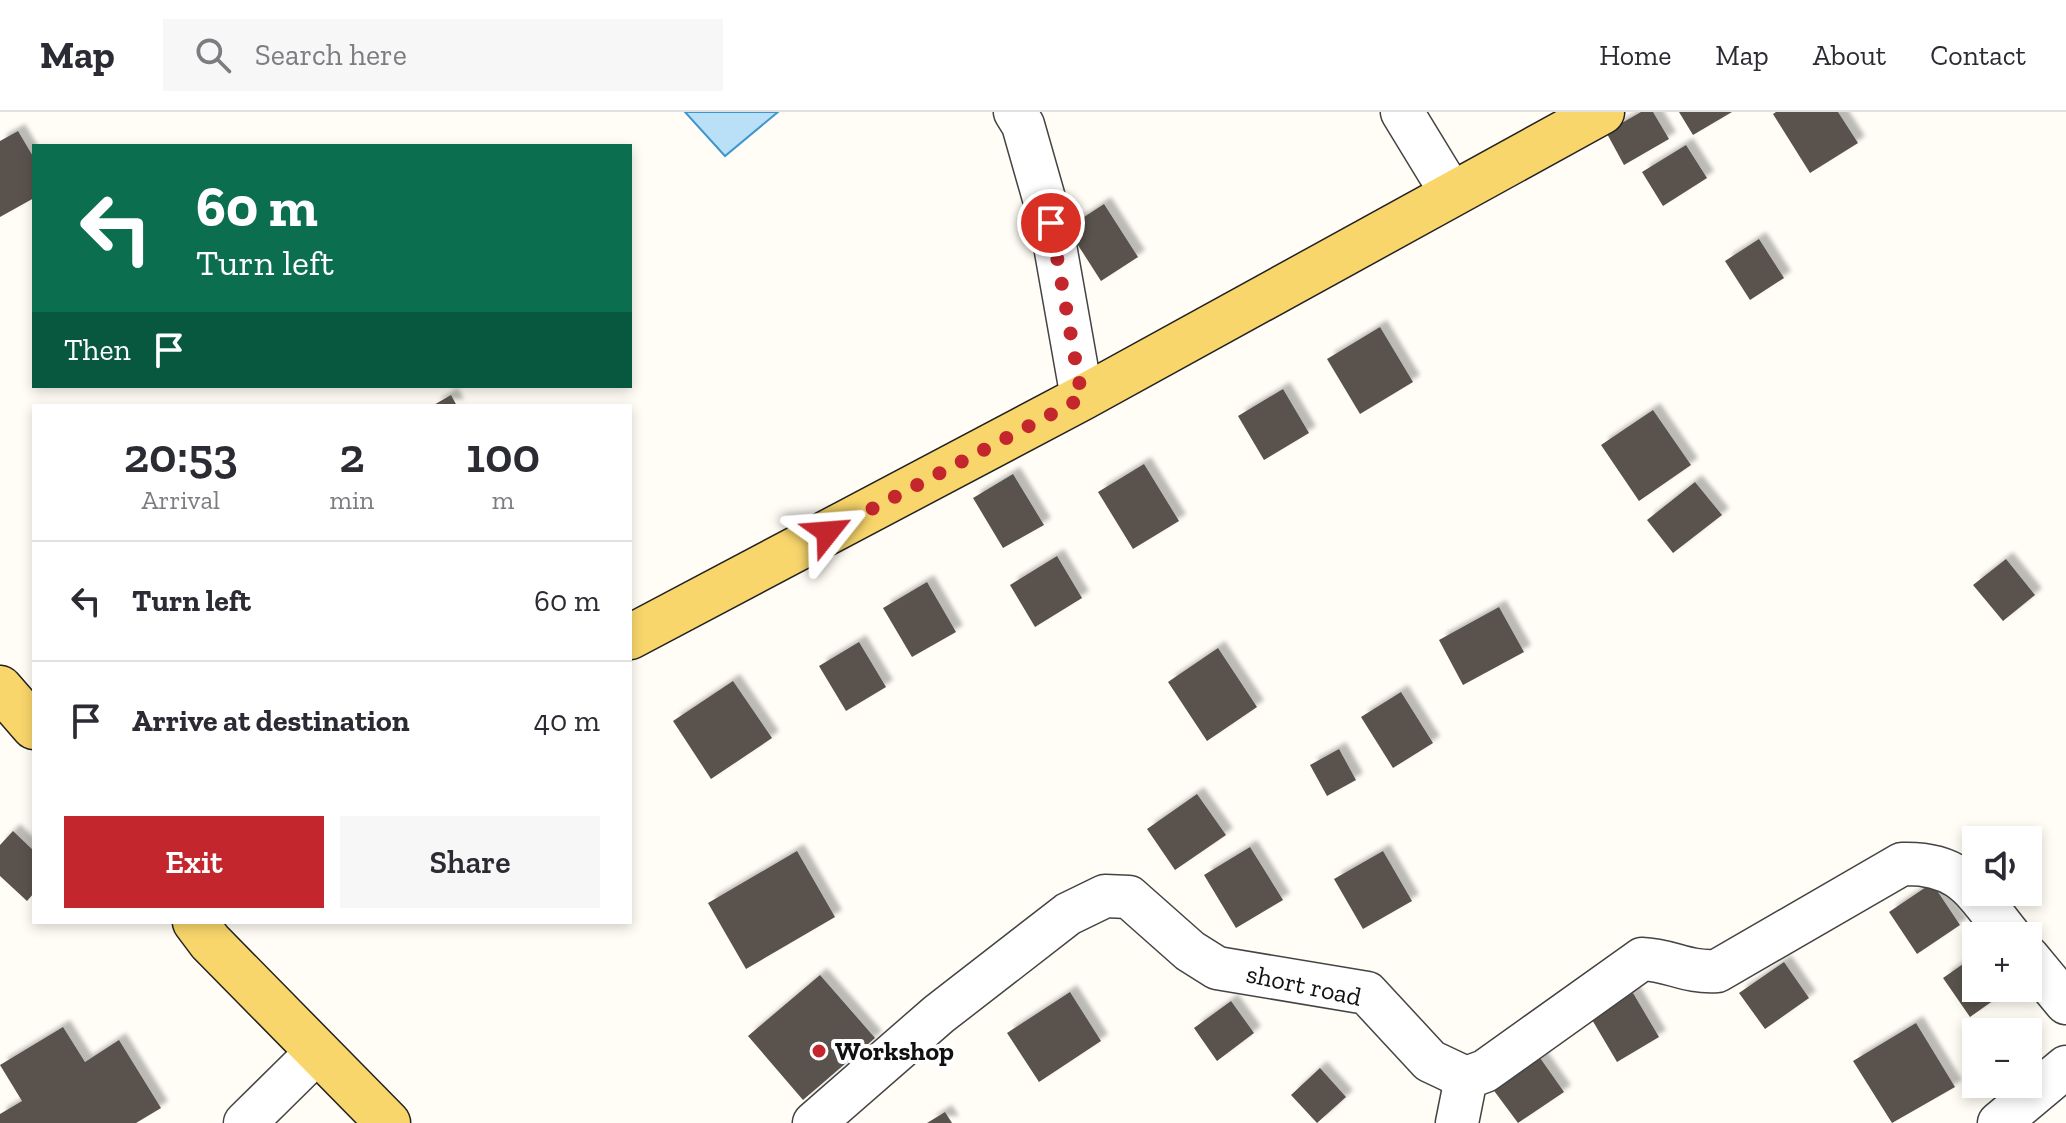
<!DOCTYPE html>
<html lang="en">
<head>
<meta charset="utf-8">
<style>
  :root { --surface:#fff; --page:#f7f7f7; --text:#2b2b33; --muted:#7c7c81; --line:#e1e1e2; --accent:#c4262e }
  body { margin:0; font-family:"Zilla Slab",serif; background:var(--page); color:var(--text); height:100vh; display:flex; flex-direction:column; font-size:30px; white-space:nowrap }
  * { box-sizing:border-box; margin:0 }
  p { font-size:26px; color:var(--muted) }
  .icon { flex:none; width:44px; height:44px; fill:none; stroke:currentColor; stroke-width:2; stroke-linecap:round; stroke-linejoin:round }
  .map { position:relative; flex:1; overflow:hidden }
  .drawer { position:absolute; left:32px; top:292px; width:600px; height:520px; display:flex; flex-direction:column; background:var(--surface); border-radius:0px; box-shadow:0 4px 12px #0003 }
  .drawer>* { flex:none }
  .guide { position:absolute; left:32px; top:32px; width:600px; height:244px; border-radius:0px; box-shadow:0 4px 12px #0003; background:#0b6e4f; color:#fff; overflow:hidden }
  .controls { position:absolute; left:1962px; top:714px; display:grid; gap:16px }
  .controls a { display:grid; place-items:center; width:80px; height:80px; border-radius:0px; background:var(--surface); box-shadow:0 4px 12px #0003; font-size:40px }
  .pin { position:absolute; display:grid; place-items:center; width:68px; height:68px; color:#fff; margin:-34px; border:4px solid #fff; border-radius:50%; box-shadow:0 2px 8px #0007 }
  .me { position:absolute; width:88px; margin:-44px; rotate:62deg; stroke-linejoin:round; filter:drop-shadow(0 0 6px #0008) }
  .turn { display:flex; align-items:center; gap:28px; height:168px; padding:0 32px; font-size:36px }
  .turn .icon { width:104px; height:104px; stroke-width:2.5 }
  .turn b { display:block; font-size:56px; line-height:68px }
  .then { display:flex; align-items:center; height:76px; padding:0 32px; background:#0003; gap:16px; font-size:30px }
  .eta { display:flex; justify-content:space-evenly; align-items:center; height:136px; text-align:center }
  .eta b { font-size:48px; font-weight:600; line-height:56px }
  .cta { display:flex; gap:16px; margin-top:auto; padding:16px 32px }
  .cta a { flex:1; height:92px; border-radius:0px; background:var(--accent); color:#fff; font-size:32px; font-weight:600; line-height:92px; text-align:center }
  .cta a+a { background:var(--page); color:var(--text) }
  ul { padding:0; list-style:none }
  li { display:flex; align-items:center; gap:24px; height:120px; padding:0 32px; border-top:2px solid var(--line) }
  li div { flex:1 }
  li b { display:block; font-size:30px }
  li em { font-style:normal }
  header { display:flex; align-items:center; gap:48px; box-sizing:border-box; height:112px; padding:0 40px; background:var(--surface); border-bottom:2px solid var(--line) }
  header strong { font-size:38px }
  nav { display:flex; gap:44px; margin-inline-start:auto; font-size:28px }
  .search { width:560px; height:72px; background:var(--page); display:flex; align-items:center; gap:20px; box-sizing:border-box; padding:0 28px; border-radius:0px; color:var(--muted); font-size:30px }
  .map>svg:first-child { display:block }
  .water { fill:#b9e0f7; stroke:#3f96cf; stroke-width:2 }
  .building { fill:#5a524d; filter:url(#shadow) }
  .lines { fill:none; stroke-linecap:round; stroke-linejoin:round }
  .minor-casing { stroke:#444; stroke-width:45 }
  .major-casing { stroke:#222; stroke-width:47 }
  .minor { stroke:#fff; stroke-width:42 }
  .major { stroke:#f9d66b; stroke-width:44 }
  .route { stroke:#c4262e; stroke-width:14; stroke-dasharray:0 25.2 }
  .poi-dot { fill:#c4262e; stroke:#fff; stroke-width:3 }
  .labels { text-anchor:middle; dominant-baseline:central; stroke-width:8; stroke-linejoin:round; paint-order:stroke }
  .street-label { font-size:26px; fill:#111; stroke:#fff }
  .poi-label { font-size:26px; font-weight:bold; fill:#111; stroke:#fff; text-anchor:start }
</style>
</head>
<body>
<header>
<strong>Map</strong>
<div class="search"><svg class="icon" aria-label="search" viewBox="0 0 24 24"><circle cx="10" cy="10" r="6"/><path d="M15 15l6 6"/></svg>Search here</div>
<nav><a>Home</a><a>Map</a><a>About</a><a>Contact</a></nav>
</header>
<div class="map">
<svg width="2066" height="1011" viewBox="0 0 2066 1011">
  <defs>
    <filter id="shadow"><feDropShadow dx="7" dy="-7" stdDeviation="2" flood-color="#0004"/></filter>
  </defs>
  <rect width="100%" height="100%" fill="#fffdf5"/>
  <path class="water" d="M685,0H778L725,44Z"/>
  <path class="building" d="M1641,0H1653L1669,27L1624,53L1606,20Z
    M1679,0H1732L1693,23Z
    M1776,0H1838L1858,31L1810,61L1773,2Z
    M18,19L34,46V86L0,105V29Z
    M1686,33L1707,66L1663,94L1642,60Z
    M1104,92L1138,145L1101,169L1067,116Z
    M1759,127L1784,166L1750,188L1725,149Z
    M1380,215L1413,270L1360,302L1327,247Z
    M1283,277L1309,321L1264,348L1238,304Z
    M451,283L457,294H432Z
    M1653,298L1691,353L1639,389L1601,333Z
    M1144,352L1179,409L1133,437L1098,380Z
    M1013,362L1044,413L1003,436L973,386Z
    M1695,370L1722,403L1673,441L1647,408Z
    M1057,444L1082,486L1035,515L1010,473Z
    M2006,447L2035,483L2003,509L1973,473Z
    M927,470L956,520L912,545L883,496Z
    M1499,495L1524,540L1463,573L1439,528Z
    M859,530L886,575L846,599L819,554Z
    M1218,536L1257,595L1207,629L1168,570Z
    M733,569L772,626L711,667L673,609Z
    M1401,580L1433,631L1393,656L1361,605Z
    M1339,637L1356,668L1327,684L1310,653Z
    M1197,682L1226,723L1175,758L1147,717Z
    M13,719L34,739V781L27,789L0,764V733Z
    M1250,735L1283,788L1236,816L1204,763Z
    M797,739L835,805L746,857L708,791Z
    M1383,739L1412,789L1363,817L1334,767Z
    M1932,771L1960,813L1917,842L1889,800Z
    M1976,843V876H2011L1970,905L1943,866Z
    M1784,850L1809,886L1765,917L1739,881Z
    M820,863L875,926L803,988L748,924Z
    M1070,880L1101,929L1039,970L1007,921Z
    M1633,881L1659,925L1617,950L1591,906Z
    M1231,889L1254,921L1217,949L1194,916Z
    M1916,911L1955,975L1892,1011L1853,949Z
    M63,915L85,950L119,928L161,996L136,1011H0V1002L22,989L0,953Z
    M1538,943L1564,980L1518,1011L1492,976Z
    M1320,956L1346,985L1317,1011L1291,983Z
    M945,1000L952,1011H927Z"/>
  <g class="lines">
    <defs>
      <path id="minor" d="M1015,0L1023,13L1051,111L1082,286
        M1402,0L1452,82
        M2028,845L2066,891
        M245,1011L318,939
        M814,1011L939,902L1068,802L1105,784L1129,785L1190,839L1217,856L1367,881L1430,949L1466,966L1485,959L1642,847C1671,848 1686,861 1717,859L1902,752C1963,750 1975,781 2010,824
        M1457,1011L1466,966
        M1999,1011L2066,955"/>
      <path id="major" d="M630,525L1082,286L1602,0
        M0,576L34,615
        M195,810L210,830L388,1011"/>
    </defs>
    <use href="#minor" class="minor-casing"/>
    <use href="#major" class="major-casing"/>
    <use href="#minor" class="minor"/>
    <use href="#major" class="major"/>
  </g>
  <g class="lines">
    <path class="route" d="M828,420L1082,286L1051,111"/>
  </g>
  <circle class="poi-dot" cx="819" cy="939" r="8"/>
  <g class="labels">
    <g class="street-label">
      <text transform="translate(1304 873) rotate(12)">short road</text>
    </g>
    <g class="poi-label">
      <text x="835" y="939">Workshop</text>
    </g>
  </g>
</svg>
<div class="controls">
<a><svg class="icon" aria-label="sound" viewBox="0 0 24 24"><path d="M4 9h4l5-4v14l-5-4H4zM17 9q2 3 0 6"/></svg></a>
<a>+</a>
<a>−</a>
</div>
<div class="pin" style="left:1051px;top:111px;background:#d93025"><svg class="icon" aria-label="arrive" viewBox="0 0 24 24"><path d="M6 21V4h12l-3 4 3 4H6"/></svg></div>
<svg class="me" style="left:828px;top:420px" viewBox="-20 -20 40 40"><path d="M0-17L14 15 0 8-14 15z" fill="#c4262e" stroke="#fff" stroke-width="4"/></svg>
<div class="guide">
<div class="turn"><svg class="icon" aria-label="left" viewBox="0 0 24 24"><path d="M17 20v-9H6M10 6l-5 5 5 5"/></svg><div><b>60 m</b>Turn left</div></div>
<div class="then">Then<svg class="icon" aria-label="arrive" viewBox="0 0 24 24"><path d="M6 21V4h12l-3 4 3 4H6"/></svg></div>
</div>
<section class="drawer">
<div class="eta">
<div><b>20:53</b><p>Arrival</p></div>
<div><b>2</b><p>min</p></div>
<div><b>100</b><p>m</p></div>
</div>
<ul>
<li><svg class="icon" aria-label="left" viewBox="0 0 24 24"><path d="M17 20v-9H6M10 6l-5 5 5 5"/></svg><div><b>Turn left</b></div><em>60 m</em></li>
<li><svg class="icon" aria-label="arrive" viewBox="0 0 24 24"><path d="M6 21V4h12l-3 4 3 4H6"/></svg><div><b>Arrive at destination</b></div><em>40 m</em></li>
</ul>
<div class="cta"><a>Exit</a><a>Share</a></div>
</section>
</div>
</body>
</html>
